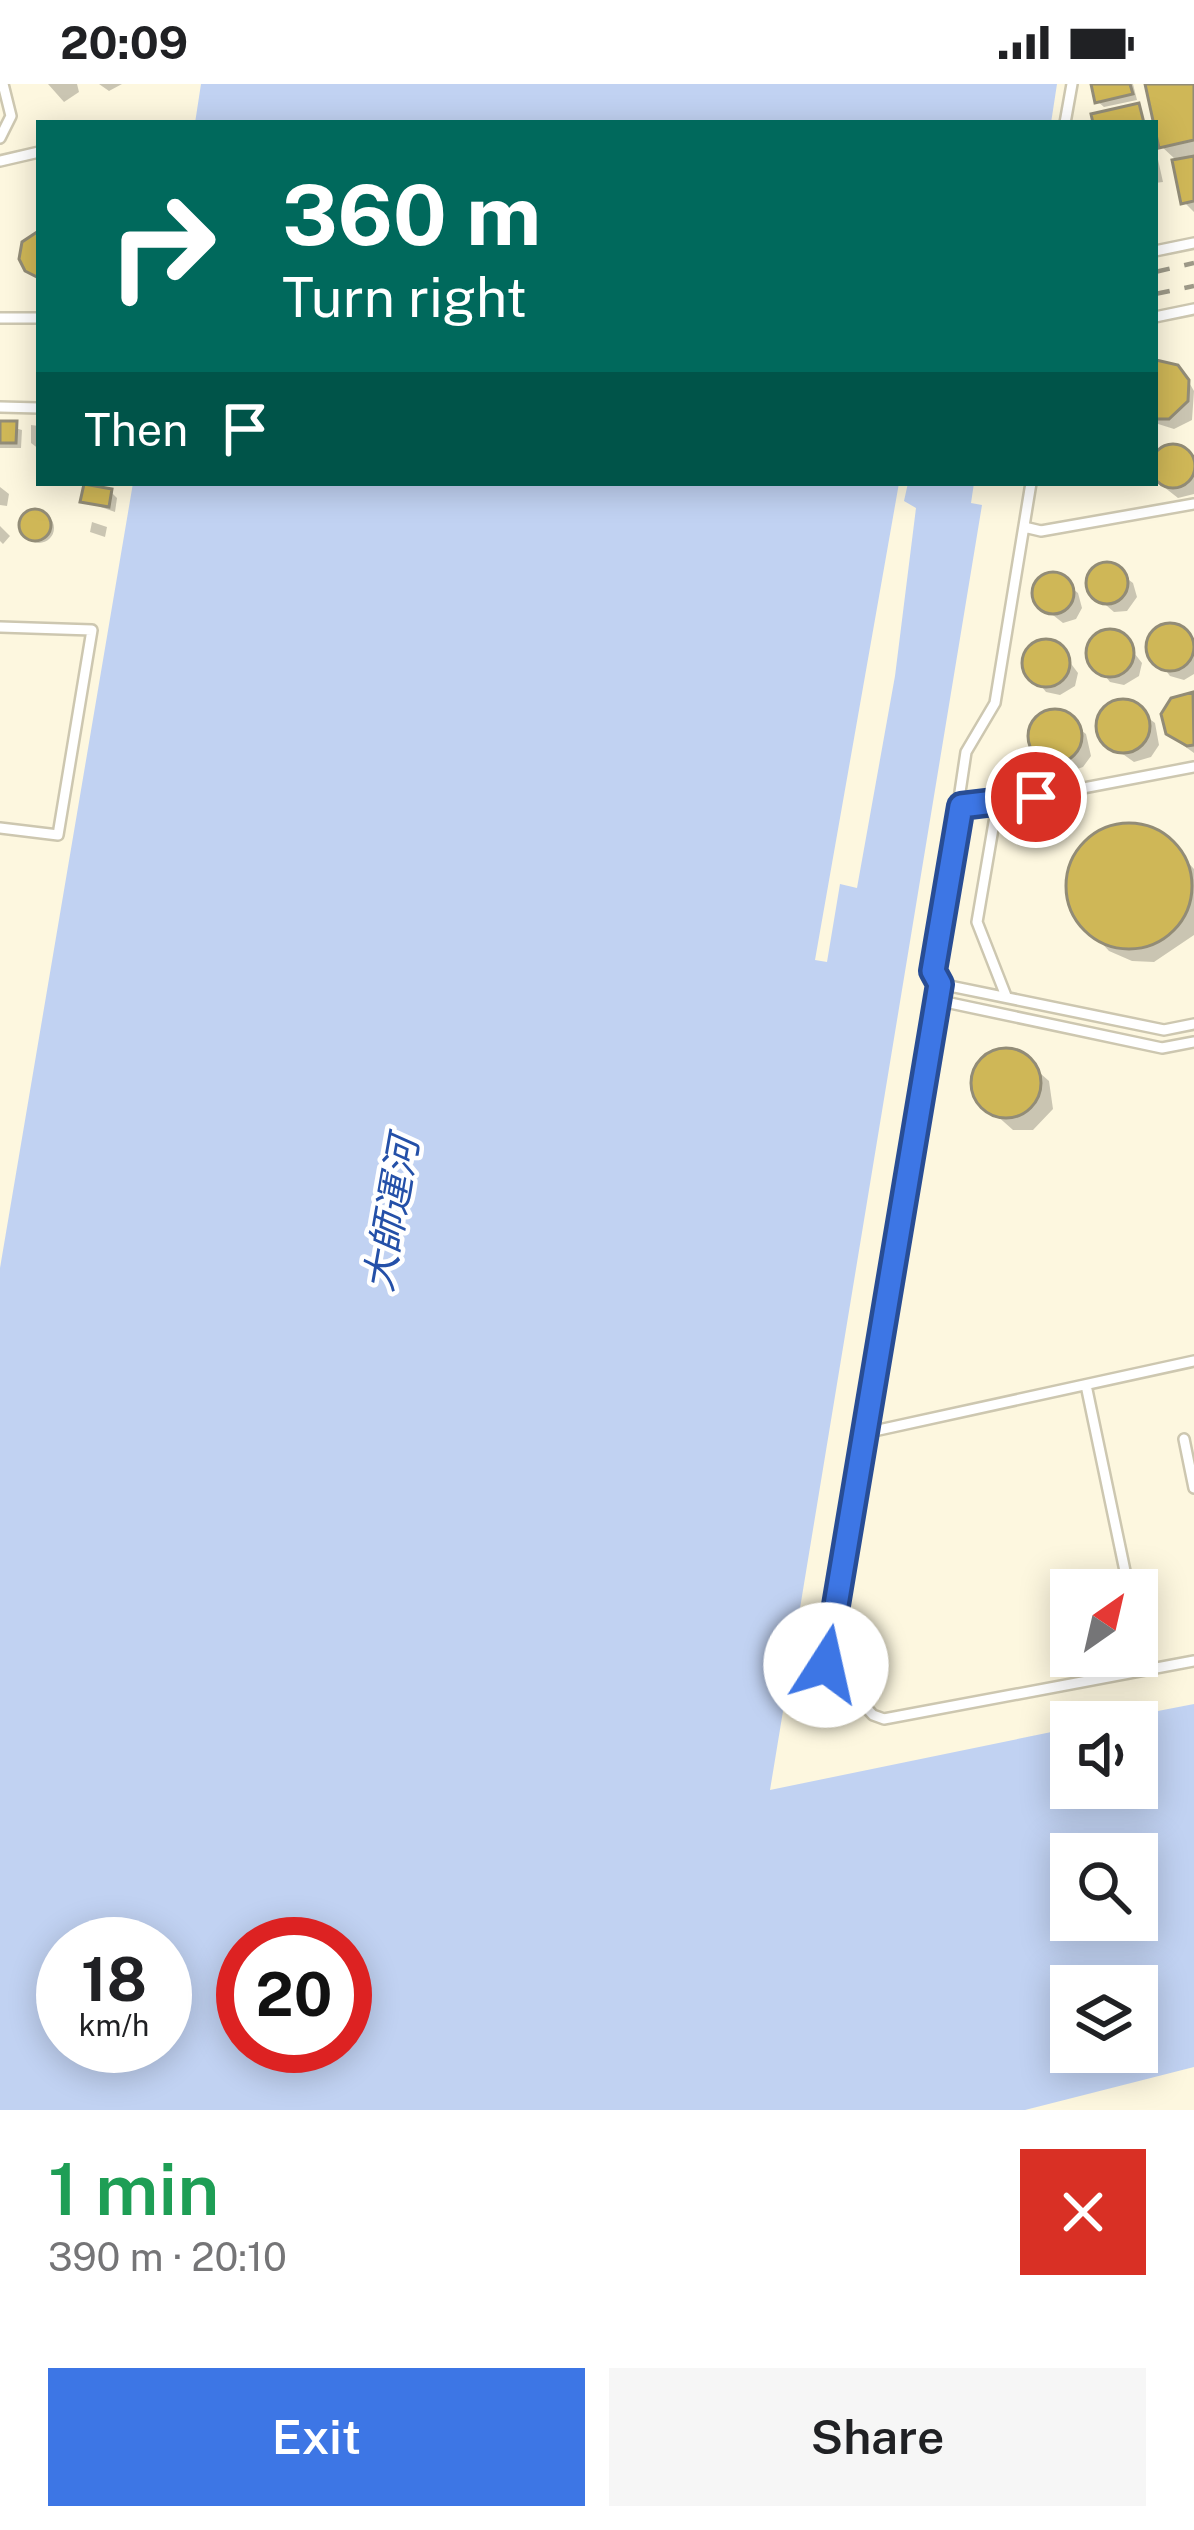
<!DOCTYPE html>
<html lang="en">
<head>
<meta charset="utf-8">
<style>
  :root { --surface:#fff; --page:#f6f6f6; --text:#202124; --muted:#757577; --accent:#3d76e5 }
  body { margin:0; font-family:"Public Sans","Noto Sans JP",sans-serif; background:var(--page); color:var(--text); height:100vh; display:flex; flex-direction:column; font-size:45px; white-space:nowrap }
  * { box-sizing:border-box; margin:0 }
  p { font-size:39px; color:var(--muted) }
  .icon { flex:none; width:66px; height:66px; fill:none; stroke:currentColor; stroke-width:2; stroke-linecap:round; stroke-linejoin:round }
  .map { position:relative; height:2026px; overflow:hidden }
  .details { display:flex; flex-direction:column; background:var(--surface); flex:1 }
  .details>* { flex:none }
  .banner { position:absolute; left:36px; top:36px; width:1122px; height:366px; border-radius:0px; box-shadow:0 6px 30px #0003; background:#00695c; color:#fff; overflow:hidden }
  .needle { width:78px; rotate:34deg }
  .buttons { position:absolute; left:1050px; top:1485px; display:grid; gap:24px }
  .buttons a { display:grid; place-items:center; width:108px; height:108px; border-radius:0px; background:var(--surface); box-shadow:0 6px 30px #0003; font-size:60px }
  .speed { position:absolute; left:36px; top:1833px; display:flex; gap:24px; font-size:60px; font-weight:700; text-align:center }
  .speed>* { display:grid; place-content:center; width:156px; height:156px; border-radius:50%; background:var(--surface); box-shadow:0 6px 30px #0003; line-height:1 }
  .speed small { font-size:30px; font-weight:400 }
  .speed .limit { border:18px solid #d22; background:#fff; color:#111 }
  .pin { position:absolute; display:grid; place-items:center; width:102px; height:102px; color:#fff; margin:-51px; border:6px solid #fff; border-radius:50%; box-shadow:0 3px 12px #0007 }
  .me { position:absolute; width:132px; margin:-66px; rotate:10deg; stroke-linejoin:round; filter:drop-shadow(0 0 9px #0008) }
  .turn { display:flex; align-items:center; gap:42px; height:252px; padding:0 48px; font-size:54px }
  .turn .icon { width:156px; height:156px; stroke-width:2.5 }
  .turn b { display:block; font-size:84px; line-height:102px }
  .then { display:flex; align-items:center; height:114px; padding:0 48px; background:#0003; gap:24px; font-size:45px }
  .round { display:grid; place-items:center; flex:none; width:126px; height:126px; border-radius:0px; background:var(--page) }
  .summary { display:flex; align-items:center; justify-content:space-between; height:204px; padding:0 48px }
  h1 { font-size:72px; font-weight:600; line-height:90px; color:#1e9e55 }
  .button { display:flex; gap:24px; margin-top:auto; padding:24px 48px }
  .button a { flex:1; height:138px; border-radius:0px; background:var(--accent); color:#fff; font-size:48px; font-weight:600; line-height:138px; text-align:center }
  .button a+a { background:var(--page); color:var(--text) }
  .status { display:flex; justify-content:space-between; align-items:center; height:84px; padding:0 60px; background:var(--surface); direction:ltr }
  .status svg { height:33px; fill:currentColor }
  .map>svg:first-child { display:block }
  .water { fill:#c1d2f2; fill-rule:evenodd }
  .pier { fill:#fdf7df }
  .shadow { fill:#0003 }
  .building { fill:#cfb757; stroke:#928c77; stroke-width:3 }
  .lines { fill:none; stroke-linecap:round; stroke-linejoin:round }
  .service-casing { stroke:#cdc7b0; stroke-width:14 }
  .service { stroke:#fff; stroke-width:9 }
  .rail { stroke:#9d9988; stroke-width:4.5; stroke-dasharray:15 15; stroke-linecap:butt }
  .route-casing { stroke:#284d95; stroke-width:30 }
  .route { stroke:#3d76e5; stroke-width:21 }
  .labels { text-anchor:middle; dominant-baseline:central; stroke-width:9; stroke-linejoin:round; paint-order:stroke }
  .water-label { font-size:39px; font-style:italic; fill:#2450a8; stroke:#fff }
</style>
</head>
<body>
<div class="status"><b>20:09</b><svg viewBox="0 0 49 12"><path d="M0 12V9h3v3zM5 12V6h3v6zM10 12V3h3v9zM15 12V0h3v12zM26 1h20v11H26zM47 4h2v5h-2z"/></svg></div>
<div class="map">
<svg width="1194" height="2026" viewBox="0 0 1194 2026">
  <rect width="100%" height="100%" fill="#fdf7df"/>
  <path class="water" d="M201,0H1057L1051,39H195Z
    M133,399H974L971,419L982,421L770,1706L1071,1644V1704H1137V1638H1101L1194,1620V1983L1025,2026H0V1184ZM1071,1770H1137V1836H1071ZM63,1860H165V1962H63ZM243,1860H345V1962H243ZM1071,1902H1137V1968H1071Z"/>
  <path class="pier" d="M899,399H908L904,417L916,424L895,592L857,804L840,800L827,878L815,876Z"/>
  <path class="shadow" d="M48,0H77L79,8L64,18Z
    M99,0H122L109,7Z
    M1098,0H1133L1137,16L1104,23L1097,17Z
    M1148,0H1194V128L1184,118L1175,75L1161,62Z
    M1155,62L1163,98L1155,99Z
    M1155,280L1187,295L1194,307L1192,336L1174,345L1155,339Z
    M0,340L22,346L21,364H0Z
    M31,341L39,342V365L31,359Z
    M1171,361L1194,377V410L1178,414L1155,396V368Z
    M0,403L9,410L7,422L0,421Z
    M111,408L117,414L115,428L84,417Z
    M24 444a15 15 0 1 1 30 0a15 15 0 1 1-30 0Z
    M92,438L107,443L105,453L90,448Z
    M0,442L10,452L3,460L0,457Z
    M1109,481L1133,499L1137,513L1127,527L1114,528L1092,509L1089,494L1097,483Z
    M1057,492L1078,509L1082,524L1076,535L1063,539L1039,520L1036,506L1044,494Z
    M1166,543L1181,545L1194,560V590L1184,596L1170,592L1150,566L1154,549Z
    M1106,548L1120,551L1142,579L1139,592L1124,601L1110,598L1089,572L1094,555Z
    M1042,558L1057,561L1078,589L1075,602L1060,611L1046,608L1025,582L1030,565Z
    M1186,611L1194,613V669L1173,654Z
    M1127,618L1155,639L1159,661L1151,673L1134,678L1103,656L1099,638L1108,623Z
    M1059,629L1086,650L1091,672L1083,683L1066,689L1035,666L1031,648L1039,634Z
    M1127,742L1146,744L1169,758L1194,785V851L1154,878L1132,877L1109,867L1076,831L1069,813V791L1083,763L1101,748Z
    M1016,968L1049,997L1053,1025L1033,1046H1013L977,1014L974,995L987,973Z"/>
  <path class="building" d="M1091,0H1130L1133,10L1095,19Z
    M1145,0H1194V56L1159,64Z
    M1139,19L1144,39H1093L1091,30Z
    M1194,72V117L1181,120L1172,76Z
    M37,148H39V194L25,187L19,175L22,158Z
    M1156,276L1178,281L1189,296L1188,317L1169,335H1155Z
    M0,337H17L16,359H0Z
    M1151 382a22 22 0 1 1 44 0a22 22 0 1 1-44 0Z
    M84,400L112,405L109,423L80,418Z
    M19 441a16 16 0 1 1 32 0a16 16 0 1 1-32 0Z
    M1086 499a21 21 0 1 1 42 0a21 21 0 1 1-42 0Z
    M1032 509a21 21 0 1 1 42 0a21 21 0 1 1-42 0Z
    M1146 563a24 24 0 1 1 48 0a24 24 0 1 1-48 0Z
    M1086 569a24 24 0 1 1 48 0a24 24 0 1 1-48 0Z
    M1022 579a24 24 0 1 1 48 0a24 24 0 1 1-48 0Z
    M1193,608L1194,661L1187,662L1166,650L1161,630L1171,614Z
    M1096 642a27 27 0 1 1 54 0a27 27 0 1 1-54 0Z
    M1028 652a27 27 0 1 1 54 0a27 27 0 1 1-54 0Z
    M1066 802a63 63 0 1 1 126 0a63 63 0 1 1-126 0Z
    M971 999a35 35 0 1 1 70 0a35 35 0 1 1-70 0Z"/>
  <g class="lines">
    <defs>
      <path id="service" d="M1065,39L1072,0
        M0,54L11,32L3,0
        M0,77L39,68
        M1155,167L1194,159
        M1155,233L1194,225
        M0,234H39
        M0,323L39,324
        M1024,443L1041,447L1194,420
        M0,543L92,546L58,751L0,744
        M997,721L977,838L1006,912
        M961,722L978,724L1194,683
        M940,900L1164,946L1194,940
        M936,916L940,900L933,888L966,668L995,619L1031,399
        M1194,958L1162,964L936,916L826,1581L873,1631L884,1635L1194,1577
        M1086,1301L1129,1506
        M865,1349L1194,1277
        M1184,1355L1194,1404
        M1137,1545L1146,1586"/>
    </defs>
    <use href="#service" class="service-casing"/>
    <use href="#service" class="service"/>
    <path class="rail" d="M1155,188L1194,179
      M1155,210L1194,202"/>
  </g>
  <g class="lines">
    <defs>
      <path id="route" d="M826,1581L940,900L933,887L961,722L1036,713"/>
    </defs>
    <use href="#route" class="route-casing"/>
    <use href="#route" class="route"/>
  </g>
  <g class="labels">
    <g class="water-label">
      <text transform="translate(391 1130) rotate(-80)">大師運河</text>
    </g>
  </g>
</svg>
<div class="buttons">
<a><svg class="needle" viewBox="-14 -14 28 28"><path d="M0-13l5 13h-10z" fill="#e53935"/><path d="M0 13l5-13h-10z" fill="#757577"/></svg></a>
<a><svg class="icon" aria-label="sound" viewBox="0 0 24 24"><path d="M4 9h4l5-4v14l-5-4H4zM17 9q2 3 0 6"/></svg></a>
<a><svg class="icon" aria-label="search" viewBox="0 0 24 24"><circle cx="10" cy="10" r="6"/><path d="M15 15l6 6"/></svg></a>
<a><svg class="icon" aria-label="layers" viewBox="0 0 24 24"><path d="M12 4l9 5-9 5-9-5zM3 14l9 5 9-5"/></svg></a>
</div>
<div class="speed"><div>18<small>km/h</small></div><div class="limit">20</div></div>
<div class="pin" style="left:1036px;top:713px;background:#d93025"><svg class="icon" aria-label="arrive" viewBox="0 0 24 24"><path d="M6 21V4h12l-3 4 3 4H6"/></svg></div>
<svg class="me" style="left:826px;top:1581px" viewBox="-20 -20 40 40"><circle r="19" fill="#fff"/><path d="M0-13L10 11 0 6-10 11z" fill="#3d76e5"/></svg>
<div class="banner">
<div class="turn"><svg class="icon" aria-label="right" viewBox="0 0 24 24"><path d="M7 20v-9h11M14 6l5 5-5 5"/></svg><div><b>360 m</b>Turn right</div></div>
<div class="then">Then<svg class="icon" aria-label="arrive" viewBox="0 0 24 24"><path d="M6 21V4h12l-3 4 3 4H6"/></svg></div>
</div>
</div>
<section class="details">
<div class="summary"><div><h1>1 min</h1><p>390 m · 20:10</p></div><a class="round" style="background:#d93025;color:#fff"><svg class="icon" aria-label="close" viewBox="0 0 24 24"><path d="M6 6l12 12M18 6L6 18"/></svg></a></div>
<div class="button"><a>Exit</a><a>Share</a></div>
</section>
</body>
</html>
